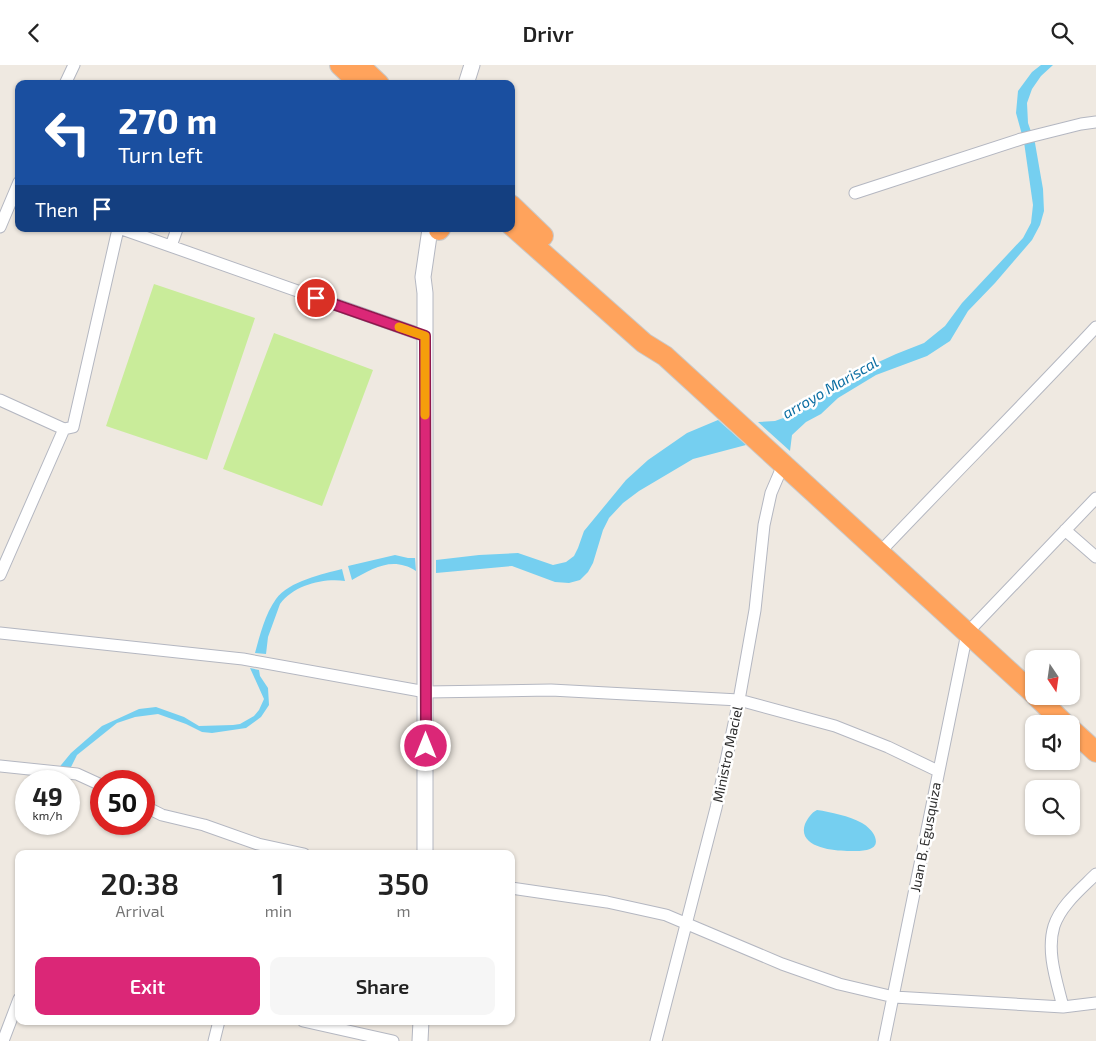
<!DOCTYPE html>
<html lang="en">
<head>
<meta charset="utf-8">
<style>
  :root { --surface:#fff; --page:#f6f6f6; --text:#222; --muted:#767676; --accent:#db2777 }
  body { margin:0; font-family:"Exo 2",sans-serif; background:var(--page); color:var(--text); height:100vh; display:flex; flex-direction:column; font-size:19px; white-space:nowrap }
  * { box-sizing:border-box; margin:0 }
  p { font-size:16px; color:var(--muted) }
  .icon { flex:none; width:28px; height:28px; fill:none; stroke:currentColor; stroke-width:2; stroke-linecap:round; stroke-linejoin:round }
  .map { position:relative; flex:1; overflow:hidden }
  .sheet { position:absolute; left:15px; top:785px; width:500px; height:175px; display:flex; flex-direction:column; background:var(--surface); border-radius:10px; box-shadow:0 1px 4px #0004 }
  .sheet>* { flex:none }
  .banner { position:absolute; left:15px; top:15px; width:500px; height:152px; border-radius:10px; box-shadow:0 1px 4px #0004; background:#1a4fa0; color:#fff; overflow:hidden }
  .needle { width:32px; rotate:167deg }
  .fabs { position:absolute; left:1025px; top:585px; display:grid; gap:10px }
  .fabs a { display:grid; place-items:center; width:55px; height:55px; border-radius:10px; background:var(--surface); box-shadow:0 1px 4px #0004; font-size:25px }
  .speed { position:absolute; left:15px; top:705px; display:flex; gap:10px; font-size:25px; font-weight:700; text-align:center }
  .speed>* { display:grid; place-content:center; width:65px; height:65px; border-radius:50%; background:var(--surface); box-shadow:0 1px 4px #0004; line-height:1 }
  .speed small { font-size:12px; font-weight:400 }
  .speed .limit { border:8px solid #d22; background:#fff; color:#111 }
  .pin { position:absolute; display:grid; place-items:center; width:42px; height:42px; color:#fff; margin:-21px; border:2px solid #fff; border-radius:50%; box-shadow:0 1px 5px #0007 }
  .me { position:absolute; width:55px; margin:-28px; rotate:0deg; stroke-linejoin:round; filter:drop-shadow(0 0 4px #0008) }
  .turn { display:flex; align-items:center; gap:18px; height:105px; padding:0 20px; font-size:22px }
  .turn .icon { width:65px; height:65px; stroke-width:2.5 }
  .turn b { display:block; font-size:35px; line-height:42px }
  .then { display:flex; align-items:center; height:48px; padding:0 20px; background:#0003; gap:10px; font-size:19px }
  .eta { display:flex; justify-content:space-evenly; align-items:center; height:85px; text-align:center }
  .eta b { font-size:30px; font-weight:600; line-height:35px }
  .button { display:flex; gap:10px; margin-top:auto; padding:10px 20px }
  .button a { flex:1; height:58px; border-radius:10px; background:var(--accent); color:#fff; font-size:20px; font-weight:600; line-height:58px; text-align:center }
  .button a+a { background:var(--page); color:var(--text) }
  header { display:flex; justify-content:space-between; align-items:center; height:65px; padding:0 20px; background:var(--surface); font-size:22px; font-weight:600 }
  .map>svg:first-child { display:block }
  .pitch { fill:#c9ec9a }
  .water { fill:#75cff0 }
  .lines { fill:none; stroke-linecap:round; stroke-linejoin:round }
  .street-casing { stroke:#b4b7c1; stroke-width:13 }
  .secondary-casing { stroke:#b4b7c1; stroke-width:17 }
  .highway-casing { stroke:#c9c9c9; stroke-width:22 }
  .street { stroke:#fff; stroke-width:11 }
  .secondary { stroke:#fff; stroke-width:15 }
  .highway { stroke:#ffa35c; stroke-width:20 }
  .route-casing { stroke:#8e194d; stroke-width:12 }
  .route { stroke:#db2777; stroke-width:9 }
  .slow { stroke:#f59e0b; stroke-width:9 }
  .labels { text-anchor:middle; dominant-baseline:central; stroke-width:5; stroke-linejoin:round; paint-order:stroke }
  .street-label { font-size:14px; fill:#2e2e2e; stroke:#fff }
  .water-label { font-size:15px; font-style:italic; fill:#0d6fa3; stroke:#fff }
</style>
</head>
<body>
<header><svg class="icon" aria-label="back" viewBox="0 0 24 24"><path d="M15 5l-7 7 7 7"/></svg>Drivr<svg class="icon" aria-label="search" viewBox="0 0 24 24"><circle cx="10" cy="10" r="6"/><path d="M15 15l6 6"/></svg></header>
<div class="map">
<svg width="1096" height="976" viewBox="0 0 1096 976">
  <rect width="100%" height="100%" fill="#efe9e1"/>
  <path class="pitch" d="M154,219L255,253L207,395L106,361Z
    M274,268L373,305L322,441L223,404Z"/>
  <path class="water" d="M1041,0H1053L1041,11L1032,24L1027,38L1028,58L1035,78L1043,124L1044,146L1040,160L1032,175L995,218L968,246L950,276L927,291L876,310L838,333L821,349L806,357L792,370L790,386L758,357L775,356L797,348L846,312L896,289L924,278L945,261L962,238L1023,173L1031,158L1033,140L1024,77L1016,48L1018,26L1032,7Z
    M718,355L746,380L693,394L639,426L623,438L609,453L603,465L593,498L588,507L580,515L569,518L555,517L512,501L436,508V495L479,490L518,488L553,500L566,497L574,491L578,483L584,466L626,415L648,395L687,368Z
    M395,490L408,493H415L416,506C393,491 373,503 352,515L348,501Z
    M342,504L345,516C323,513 294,520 280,539L268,572L266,589L255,588C260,570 265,549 276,534C289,516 323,509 342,504Z
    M250,603L259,605L260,611L268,623L269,640L261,652L246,663L212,668L202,667L186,659L158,649L135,652L117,658L77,690L69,706L57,705L71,688L102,661L139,644L156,642L184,652L199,661L233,660L240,659L254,651L259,645L264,634Z
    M817,745C831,747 849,751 862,758C867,761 873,766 875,772C881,788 856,786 847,786C832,786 797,782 805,759C808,753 811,748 817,745Z"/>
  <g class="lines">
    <defs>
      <path id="street" d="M65,19L74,0
        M855,128L1021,74L1081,59L1096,57
        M0,162L19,117
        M122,164L425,271
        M171,181L177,164
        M0,335L64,364L73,362L118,164
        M1065,465L1096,492
        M880,487C951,412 1025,338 1096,262
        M0,510L64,364
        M0,568L243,594L426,627L551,625L739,635L835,661L888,682L938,706
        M0,701L77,709L101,720
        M144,741L162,750L204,760L258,779L304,789
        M511,823L607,837L666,850L782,899L839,919L894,932L1063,942L1096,938
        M1063,942C1057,917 1046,887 1054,861C1061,840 1081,824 1096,809
        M303,956L393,976
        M3,976L19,934
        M214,976L219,956
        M656,976L716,743L739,635L755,545L764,460L771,428L783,400
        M884,976L967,568L1096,433"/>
      <path id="secondary" d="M466,19L472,0
        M425,789V228L423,212L430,164
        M420,976L421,956"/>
      <path id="highway" d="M340,0L360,19
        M359,0L379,19
        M511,140L543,171
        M511,160L644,278L665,291L1034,629
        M439,165L440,164
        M1036,631L1065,659
        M1071,664L1096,687"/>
    </defs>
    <use href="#street" class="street-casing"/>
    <use href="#secondary" class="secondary-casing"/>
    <use href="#highway" class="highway-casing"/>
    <use href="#street" class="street"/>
    <use href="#secondary" class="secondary"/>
    <use href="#highway" class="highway"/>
  </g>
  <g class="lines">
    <defs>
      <path id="route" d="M316,233L425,271L426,681"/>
    </defs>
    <use href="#route" class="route-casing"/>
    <use href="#route" class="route"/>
    <path class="slow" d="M399,262L425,271V350"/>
  </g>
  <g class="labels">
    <g class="street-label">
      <text transform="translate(727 689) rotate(-78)">Ministro Maciel</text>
      <text transform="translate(925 772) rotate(-79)">Juan B. Egusquiza</text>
    </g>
    <g class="water-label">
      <text transform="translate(830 322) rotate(-30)">arroyo Mariscal</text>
    </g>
  </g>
</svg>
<div class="fabs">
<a><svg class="needle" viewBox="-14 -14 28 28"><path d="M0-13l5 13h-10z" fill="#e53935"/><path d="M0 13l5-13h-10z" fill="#767676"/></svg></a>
<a><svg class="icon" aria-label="sound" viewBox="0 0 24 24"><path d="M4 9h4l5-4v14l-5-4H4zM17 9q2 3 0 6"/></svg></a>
<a><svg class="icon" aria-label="search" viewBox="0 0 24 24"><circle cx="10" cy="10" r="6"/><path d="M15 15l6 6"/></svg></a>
</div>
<div class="speed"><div>49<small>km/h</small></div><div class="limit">50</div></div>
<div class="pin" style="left:316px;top:233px;background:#d93025"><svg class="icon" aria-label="arrive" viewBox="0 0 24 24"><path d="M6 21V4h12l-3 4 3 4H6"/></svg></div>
<svg class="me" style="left:426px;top:681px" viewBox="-20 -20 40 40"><circle r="17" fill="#db2777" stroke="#fff" stroke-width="3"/><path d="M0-11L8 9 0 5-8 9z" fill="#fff"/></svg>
<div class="banner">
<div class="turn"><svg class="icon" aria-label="left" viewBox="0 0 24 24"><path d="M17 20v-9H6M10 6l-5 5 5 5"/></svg><div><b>270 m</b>Turn left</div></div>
<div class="then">Then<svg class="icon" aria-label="arrive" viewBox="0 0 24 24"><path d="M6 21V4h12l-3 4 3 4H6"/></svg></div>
</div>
<section class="sheet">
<div class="eta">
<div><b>20:38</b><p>Arrival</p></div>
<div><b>1</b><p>min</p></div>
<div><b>350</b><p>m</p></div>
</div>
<div class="button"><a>Exit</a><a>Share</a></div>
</section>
</div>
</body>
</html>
